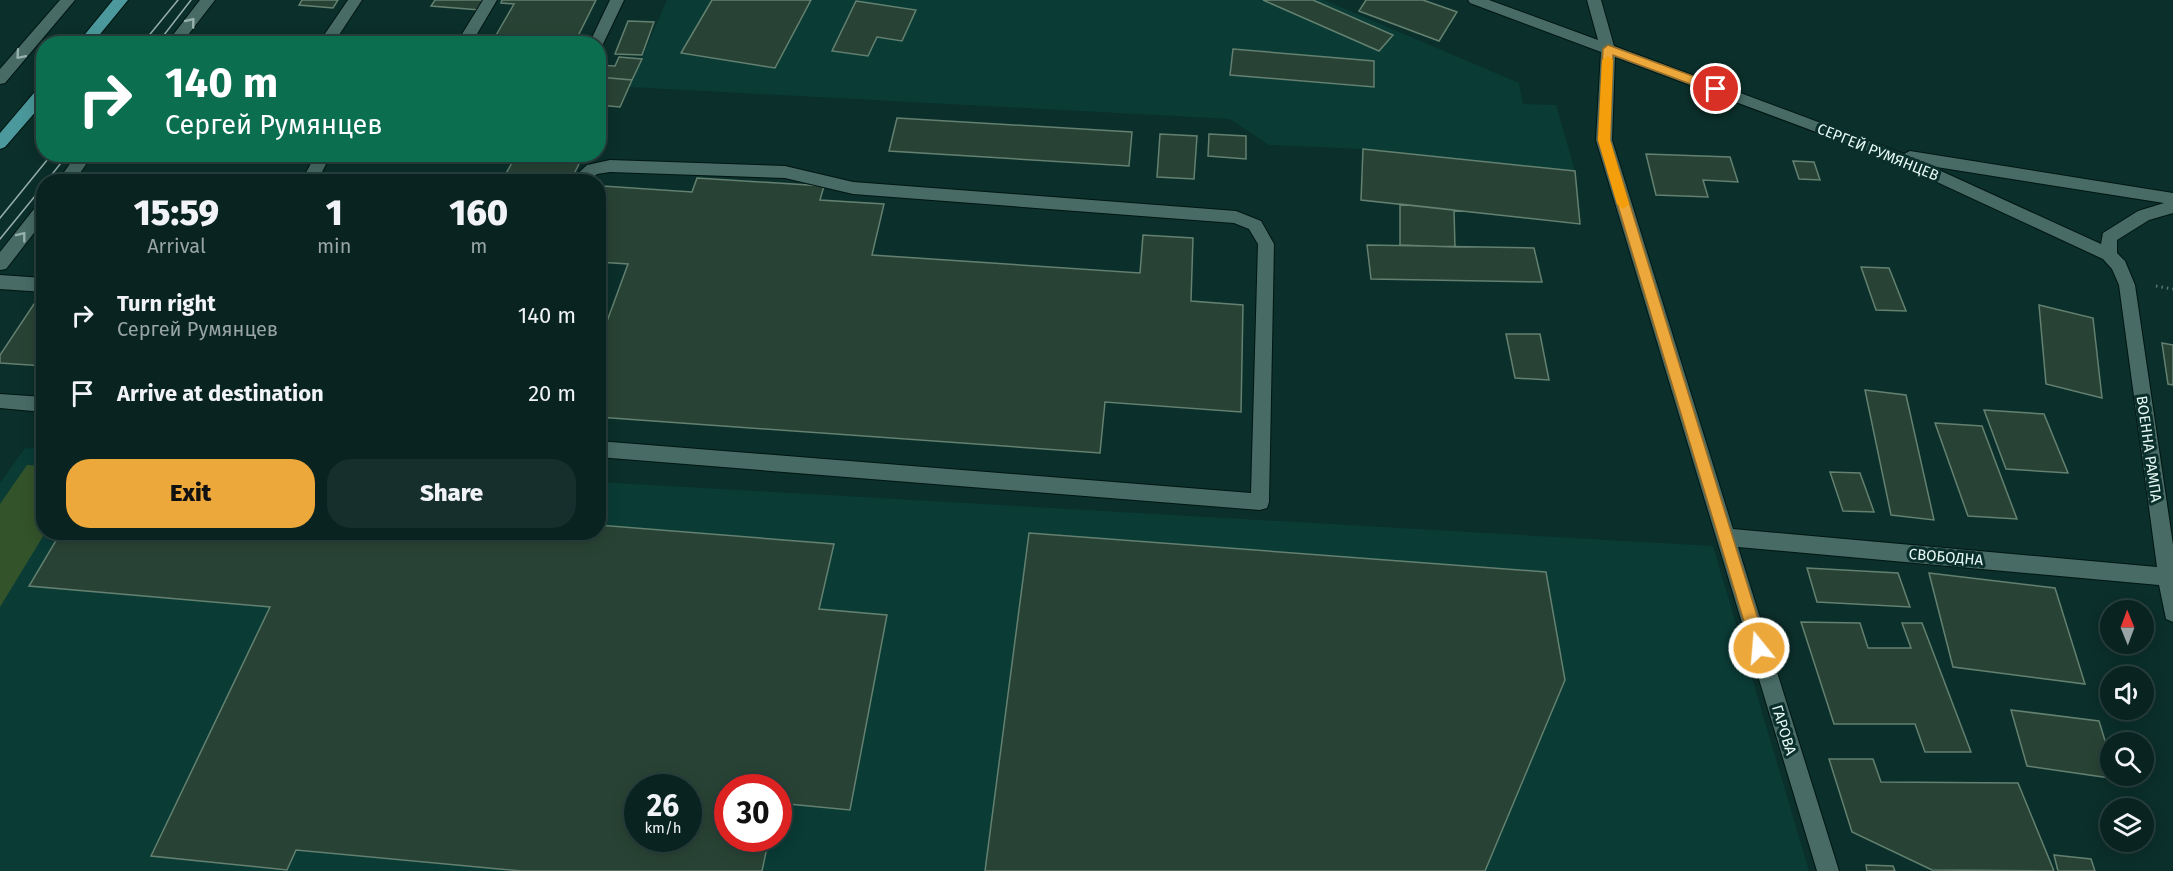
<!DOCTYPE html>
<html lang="en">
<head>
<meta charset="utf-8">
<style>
  :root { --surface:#082320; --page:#162f2d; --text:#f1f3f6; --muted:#98a4a5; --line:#29403e; --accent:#eda83b }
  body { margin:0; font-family:"Fira Sans",sans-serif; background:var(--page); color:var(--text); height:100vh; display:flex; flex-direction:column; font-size:22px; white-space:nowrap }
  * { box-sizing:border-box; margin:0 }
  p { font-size:20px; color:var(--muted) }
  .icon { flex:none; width:33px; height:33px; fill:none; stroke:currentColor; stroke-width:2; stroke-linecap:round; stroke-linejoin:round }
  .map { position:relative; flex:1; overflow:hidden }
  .side { position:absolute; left:36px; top:174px; width:570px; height:366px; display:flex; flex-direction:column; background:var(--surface); border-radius:24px; box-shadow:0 3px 15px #0003,0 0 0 2px var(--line) }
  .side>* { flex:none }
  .banner { position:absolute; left:36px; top:36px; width:570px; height:126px; border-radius:24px; box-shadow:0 3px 15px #0003,0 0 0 2px var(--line); background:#0b6e4f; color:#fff; overflow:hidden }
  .needle { width:39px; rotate:359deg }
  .fabs { position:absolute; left:2100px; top:600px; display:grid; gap:12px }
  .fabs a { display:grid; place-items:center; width:54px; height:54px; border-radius:50%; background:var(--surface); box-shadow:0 3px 15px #0003,0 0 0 2px var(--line); font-size:30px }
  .speed { position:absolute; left:624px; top:774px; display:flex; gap:12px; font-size:30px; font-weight:700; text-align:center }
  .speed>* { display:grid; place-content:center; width:78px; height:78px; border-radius:50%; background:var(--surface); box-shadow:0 3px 15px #0003,0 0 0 2px var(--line); line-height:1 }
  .speed small { font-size:15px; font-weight:400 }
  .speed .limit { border:9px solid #d22; background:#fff; color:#111 }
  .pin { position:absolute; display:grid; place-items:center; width:51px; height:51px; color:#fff; margin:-26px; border:3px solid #fff; border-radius:50%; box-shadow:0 2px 6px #0007 }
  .me { position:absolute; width:66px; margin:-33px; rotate:343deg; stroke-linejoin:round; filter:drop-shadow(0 0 4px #0008) }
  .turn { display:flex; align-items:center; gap:21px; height:126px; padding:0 30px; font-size:27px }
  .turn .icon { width:78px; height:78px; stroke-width:2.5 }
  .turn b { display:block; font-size:42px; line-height:51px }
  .eta { display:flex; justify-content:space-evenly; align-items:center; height:102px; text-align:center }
  .eta b { font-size:36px; font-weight:800; line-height:42px }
  .action { display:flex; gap:12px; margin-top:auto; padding:12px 30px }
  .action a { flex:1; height:69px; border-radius:24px; background:var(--accent); color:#111; font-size:24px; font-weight:800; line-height:69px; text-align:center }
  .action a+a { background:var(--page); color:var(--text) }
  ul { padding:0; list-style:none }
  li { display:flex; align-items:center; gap:18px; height:78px; padding:0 30px }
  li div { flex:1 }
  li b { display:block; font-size:22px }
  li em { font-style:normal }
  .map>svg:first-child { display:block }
  .built { fill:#0a3b35; fill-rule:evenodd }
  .green { fill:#33532a }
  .building { fill:#284335; stroke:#638070; stroke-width:1.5; fill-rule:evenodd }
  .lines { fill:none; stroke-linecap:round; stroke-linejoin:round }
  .service-casing { stroke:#001612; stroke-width:2 }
  .minor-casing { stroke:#001612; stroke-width:2 }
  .primary-casing { stroke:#001612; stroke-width:2 }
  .path { stroke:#5a7873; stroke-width:3; stroke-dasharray:1.5 4; stroke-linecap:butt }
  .service { fill:#486b65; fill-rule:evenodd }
  .minor { fill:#486b65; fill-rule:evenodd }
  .primary { fill:#4b999c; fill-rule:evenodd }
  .tram { stroke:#96afaa; stroke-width:1.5 }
  .oneway { stroke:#97b2ad }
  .route { fill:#eda83b; stroke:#9a6d26; stroke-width:1.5 }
  .slow { fill:#f59e0b }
  .labels { text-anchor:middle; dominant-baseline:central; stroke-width:6; stroke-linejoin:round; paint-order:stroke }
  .street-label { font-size:15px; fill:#e6f9f5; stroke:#0b2f2a }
</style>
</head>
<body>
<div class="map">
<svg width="2173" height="871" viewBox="0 0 2173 871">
  <rect width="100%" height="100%" fill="#0b2f2a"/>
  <path class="built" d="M667,0H1324L1519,83L1523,104L1556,105L1575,171L1363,149L1269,145L1230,119L629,87Z
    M25,448L43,449L44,532H598L599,482L1713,546L1809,871H0V483ZM638,788H688V838H638ZM728,788H778V838H728Z"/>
  <path class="green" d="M27,465L43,466L45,533L0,607V504Z"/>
  <path class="building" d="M302,0H338L333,8L299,5Z
    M435,0H485L480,10L431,6Z
    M502,0H596L574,44L495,37L514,4L501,3Z
    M712,0H811L775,68L681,53Z
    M1263,0H1313L1393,35L1379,51Z
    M1366,0H1423L1457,12L1439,41L1359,11Z
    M856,1L916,10L902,41L877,37L868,56L832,51Z
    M628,21L654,22L642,55L615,54Z
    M242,35L256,36L251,44H235Z
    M1233,49L1374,61V87L1230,75Z
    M619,57L642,59L632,80L598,77V65L615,66Z
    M598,77L632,80L620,107L598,105Z
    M897,118L1132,132L1129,166L889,151Z
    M1160,134L1197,136L1194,179L1157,177Z
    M1209,134L1246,136V159L1208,156Z
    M1363,149L1575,171L1580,224L1361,200Z
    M517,154H584L570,182H501Z
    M1646,154L1730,157L1738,182L1703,180L1708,197L1656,195Z
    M1793,161L1814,162L1820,180L1799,179Z
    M697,178L824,186L820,200L884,204L872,255L1140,273L1143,235L1193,238L1191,301L1243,305L1241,412L1105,402L1100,453L598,417V346L628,264L598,262V197L603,186L692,192Z
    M1400,204L1454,210L1455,247L1400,245Z
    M1367,245L1534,248L1542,282L1371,279Z
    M1861,267L1889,268L1906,311L1876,310Z
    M34,304H44V366L0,363V355Z
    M2039,305L2093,318L2102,398L2046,384Z
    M1506,334H1540L1549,380L1515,378Z
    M2162,343L2173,345V385L2168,384Z
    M1865,390L1906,395L1934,520L1891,515Z
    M1984,410L2044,414L2068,473L2006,469Z
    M1935,423L1982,426L2017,519L1968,516Z
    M1830,472L1860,473L1874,512L1843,511Z
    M598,525L834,544L819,609L887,615L850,810L778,803V788H728V838H769L762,871H522L296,850L287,870L151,856L270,607L29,586L61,532H598ZM638,788H688V838H638Z
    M1029,533L1546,572L1565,680L1485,871H985Z
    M1807,568L1898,573L1910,607L1817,602Z
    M1929,573L2055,588L2085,684L1953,667Z
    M1801,622L1860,623L1868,648H1911L1902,623H1922L1971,752H1925L1915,724H1834Z
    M2011,710L2099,721L2110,757V776H2116L2117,779L2027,766Z
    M1829,759H1873L1881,782L2018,783L2054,871L1932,870L1852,832Z
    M2054,855L2091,859L2095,871H2058Z
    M1866,865L1893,866L1895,871H1867Z"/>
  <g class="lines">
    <defs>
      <path id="service" d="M348,0H362L333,44H318Z
        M483,0H497L471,44H456Z
        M610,0H624L603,44L598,48V44H589Z
        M316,154H331L317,182H301Z
        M610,160L785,166L853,182L1236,211L1261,221L1274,244L1269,502L1267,508L1260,510L598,457V441L1251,493L1258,244L1249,229L1234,223L853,194L785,178L610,172L597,174L588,182H569L587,165Z
        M0,275L44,278V292L0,289Z
        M0,394L44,397V412L0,408Z"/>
      <path id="minor" d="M60,0H75L5,83L0,84V69Z
        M200,0H215L181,44H166Z
        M1468,0H1489L1598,40L1587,0H1601L1614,46L1904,154L1910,151L2173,193V213L2149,220L2117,240V253L2125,261L2135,285L2173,545V622L2166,619L2159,585L1738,547L1839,871H1817L1596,140L1601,52L1470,3ZM1615,57L1883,157L2103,259L2112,269L2119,285L2157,567L1733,529L1612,140ZM1930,166L2164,203L2138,211L2103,233L2101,244Z
        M77,154H93L74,182H57Z
        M44,202V220L6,269L0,270V252L38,204Z"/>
      <path id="primary" d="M113,0H128L92,44H77Z
        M44,86V102L5,147L0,149V133L39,87Z"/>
    </defs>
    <use href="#service" class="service-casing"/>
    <use href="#minor" class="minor-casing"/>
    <use href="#primary" class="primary-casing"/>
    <path class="path" d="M2156,286L2173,289"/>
    <use href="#service" class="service"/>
    <use href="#minor" class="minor"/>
    <use href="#primary" class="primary"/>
    <path class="tram" d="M142,44L178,0
      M157,44L191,0
      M46,182L68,154
      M0,218L52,154
      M0,239L44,185"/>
  </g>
  <defs><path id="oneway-chevron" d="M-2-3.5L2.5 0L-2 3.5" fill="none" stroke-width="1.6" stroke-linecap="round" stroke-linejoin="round" transform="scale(1.5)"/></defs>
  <g class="oneway">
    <use href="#oneway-chevron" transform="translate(191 22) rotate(-51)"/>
    <use href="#oneway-chevron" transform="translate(20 55) rotate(131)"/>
    <use href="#oneway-chevron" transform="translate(22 236) rotate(-52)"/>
  </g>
  <path class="route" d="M1608,45L1720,86L1721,89L1720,92H1712L1613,55L1610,140L1767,648L1765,654L1759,656L1754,654L1752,648L1598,140L1603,49Z"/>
  <path class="slow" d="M1608,56L1613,60L1610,140L1629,204L1623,209L1617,204L1598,140L1602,60Z"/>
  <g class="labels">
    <g class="street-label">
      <text transform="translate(1878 152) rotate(22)">СЕРГЕЙ РУМЯНЦЕВ</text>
      <text transform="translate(2149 449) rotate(82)">ВОЕННА РАМПА</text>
      <text transform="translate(1946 557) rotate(5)">СВОБОДНА</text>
      <text transform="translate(1784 730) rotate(73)">ГАРОВА</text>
    </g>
  </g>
</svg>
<div class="fabs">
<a><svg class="needle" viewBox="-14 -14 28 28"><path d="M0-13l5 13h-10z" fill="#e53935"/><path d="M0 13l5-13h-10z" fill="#98a4a5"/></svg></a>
<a><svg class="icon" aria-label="sound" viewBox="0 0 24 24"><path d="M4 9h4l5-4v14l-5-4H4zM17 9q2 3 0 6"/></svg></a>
<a><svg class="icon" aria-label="search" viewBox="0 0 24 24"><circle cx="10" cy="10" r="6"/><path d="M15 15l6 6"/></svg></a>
<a><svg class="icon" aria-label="layers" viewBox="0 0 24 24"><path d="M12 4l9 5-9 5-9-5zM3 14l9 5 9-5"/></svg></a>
</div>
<div class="speed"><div>26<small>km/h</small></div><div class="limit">30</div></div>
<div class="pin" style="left:1716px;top:89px;background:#d93025"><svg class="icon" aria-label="arrive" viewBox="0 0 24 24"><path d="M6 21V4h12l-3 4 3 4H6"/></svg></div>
<svg class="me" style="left:1759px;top:648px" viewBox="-20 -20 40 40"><circle r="17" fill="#eda83b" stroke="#fff" stroke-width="3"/><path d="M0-11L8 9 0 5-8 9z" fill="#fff"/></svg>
<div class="banner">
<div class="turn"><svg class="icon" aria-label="right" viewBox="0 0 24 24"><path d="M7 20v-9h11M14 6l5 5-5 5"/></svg><div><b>140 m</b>Сергей Румянцев</div></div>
</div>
<section class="side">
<div class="eta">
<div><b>15:59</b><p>Arrival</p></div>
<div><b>1</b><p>min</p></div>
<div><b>160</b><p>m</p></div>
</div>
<ul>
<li><svg class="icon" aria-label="right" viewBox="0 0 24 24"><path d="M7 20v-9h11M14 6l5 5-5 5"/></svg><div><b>Turn right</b><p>Сергей Румянцев</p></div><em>140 m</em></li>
<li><svg class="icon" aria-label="arrive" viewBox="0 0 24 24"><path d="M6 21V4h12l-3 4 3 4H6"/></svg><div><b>Arrive at destination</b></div><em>20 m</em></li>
</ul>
<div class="action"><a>Exit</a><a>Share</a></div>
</section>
</div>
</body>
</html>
